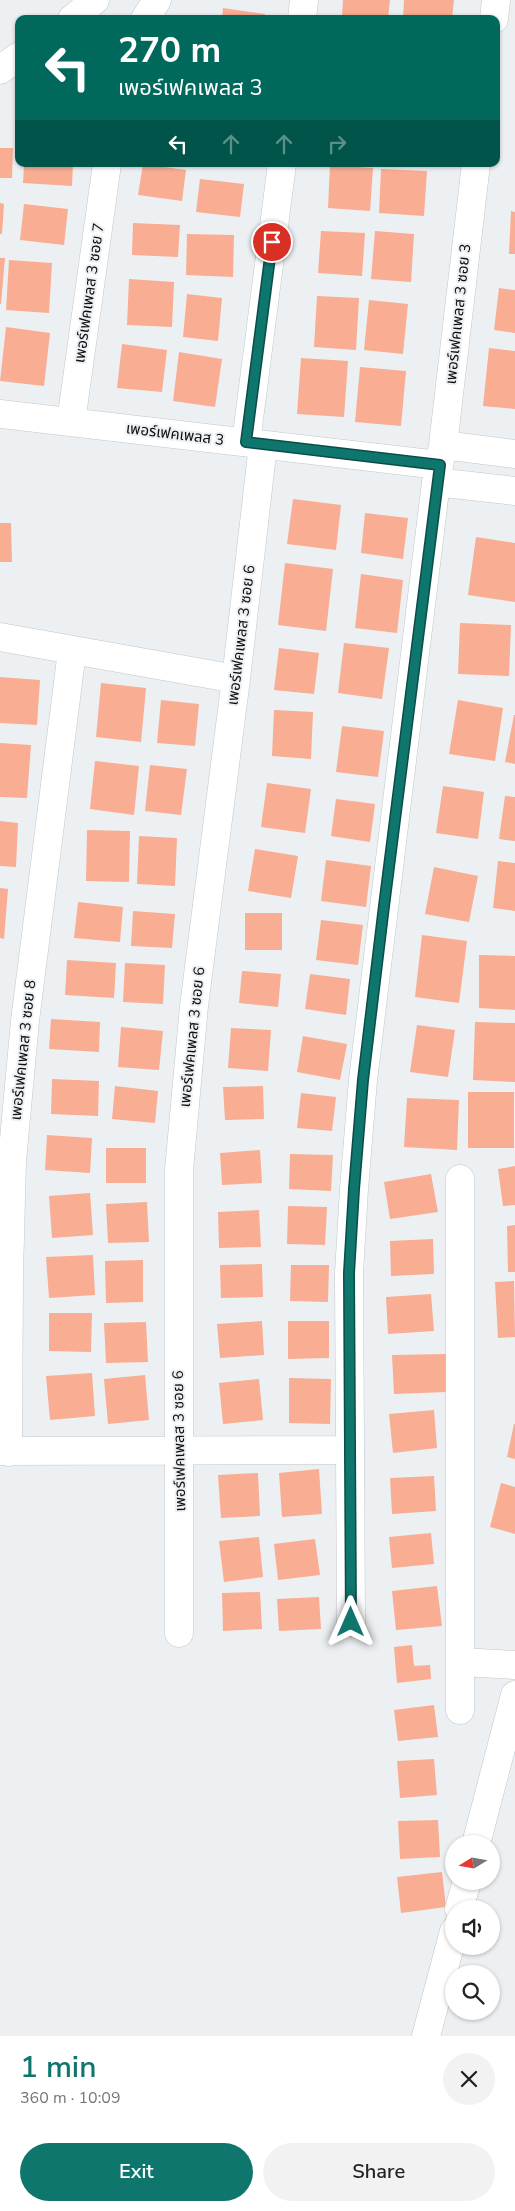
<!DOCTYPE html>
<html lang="en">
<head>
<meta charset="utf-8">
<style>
  :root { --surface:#fff; --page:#f2f2f2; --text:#222; --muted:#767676; --accent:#0f766e }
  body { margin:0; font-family:"Nunito Sans","Noto Sans Thai",sans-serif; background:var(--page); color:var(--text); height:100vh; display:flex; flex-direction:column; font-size:19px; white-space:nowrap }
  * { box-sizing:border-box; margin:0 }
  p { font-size:16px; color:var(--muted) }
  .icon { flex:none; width:28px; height:28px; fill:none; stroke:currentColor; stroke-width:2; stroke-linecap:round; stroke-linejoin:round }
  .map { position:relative; height:2036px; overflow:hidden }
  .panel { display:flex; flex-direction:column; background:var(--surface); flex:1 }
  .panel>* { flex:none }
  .banner { position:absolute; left:15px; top:15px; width:485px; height:152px; border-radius:10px; box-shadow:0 1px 4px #0004; background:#00695c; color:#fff; overflow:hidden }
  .needle { width:32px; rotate:259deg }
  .buttons { position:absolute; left:445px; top:1835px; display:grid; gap:10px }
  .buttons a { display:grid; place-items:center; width:55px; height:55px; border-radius:50%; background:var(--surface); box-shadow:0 1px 4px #0004; font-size:25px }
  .pin { position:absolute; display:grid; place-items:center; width:42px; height:42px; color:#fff; margin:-21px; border:2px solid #fff; border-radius:50%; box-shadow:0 1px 5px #0007 }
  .me { position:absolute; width:55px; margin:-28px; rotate:0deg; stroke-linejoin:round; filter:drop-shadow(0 0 4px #0008) }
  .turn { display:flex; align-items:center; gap:18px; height:105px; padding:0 20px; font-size:22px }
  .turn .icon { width:65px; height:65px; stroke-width:2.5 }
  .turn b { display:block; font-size:35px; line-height:42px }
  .lanes { display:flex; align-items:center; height:48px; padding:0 20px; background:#0003; justify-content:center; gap:25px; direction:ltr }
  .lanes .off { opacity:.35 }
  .round { display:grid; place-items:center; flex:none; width:52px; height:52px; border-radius:26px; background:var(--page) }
  .overview { display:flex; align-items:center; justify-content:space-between; height:85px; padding:0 20px }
  h1 { font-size:30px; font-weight:600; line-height:38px; color:var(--accent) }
  .cta { display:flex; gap:10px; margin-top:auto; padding:10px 20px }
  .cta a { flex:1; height:58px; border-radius:30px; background:var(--accent); color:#fff; font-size:20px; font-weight:600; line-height:58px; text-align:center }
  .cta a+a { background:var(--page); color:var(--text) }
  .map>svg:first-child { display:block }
  .building { fill:#f9ad92 }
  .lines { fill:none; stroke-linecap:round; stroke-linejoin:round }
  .street-casing { stroke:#c2c6c8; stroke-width:29 }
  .street { stroke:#fff; stroke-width:28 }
  .route-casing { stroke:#0a4d48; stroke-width:12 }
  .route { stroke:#0f766e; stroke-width:9 }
  .labels { text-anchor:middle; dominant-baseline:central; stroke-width:4; stroke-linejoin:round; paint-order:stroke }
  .street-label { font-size:15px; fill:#0e0f10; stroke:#edf0f3 }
</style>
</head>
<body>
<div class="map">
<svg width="515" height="2036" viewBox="0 0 515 2036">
  <rect width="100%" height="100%" fill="#edf0f3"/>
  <path class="building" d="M343,0H390L388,19L342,15Z
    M404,0H454L452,19H403Z
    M223,8L265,14L264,19H222Z
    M0,148H13L12,178H0Z
    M24,164H73L72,186L23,183Z
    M143,164L186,170L182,201L138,195Z
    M330,165L373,168L370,211L328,208Z
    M381,169L427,171L424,216L379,213Z
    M200,179L244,184L240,217L196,212Z
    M0,203L4,204L2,234H0Z
    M24,204L68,209L64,245L20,240Z
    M511,211L515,212V254H509Z
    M133,223L180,225L178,257L132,255Z
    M321,231L365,233L362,276L318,273Z
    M375,231L414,234L411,282L371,279Z
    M187,234L234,235L233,277L186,275Z
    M0,258H5L1,304H0Z
    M9,260L52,263L49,313L6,310Z
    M129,279L174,282L172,327L127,325Z
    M499,288L515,290V333L494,330Z
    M187,294L222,298L218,341L183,337Z
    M317,296L359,298L356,350L314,347Z
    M369,300L408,304L403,354L364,350Z
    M6,327L50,333L44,386L0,381Z
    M122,344L167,350L162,392L117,388Z
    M489,348L515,351V409L483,406Z
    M179,352L222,359L215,407L173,401Z
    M301,358L348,361L344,417L297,414Z
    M360,367L406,371L401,426L355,422Z
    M293,499L341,505L336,550L287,544Z
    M365,513L408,518L403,559L361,553Z
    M0,523H11L12,562H0Z
    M476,537L515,543V602L468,595Z
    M285,563L333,569L326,631L278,625Z
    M361,574L403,580L397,633L355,628Z
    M460,623L511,625L509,676L458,674Z
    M344,643L389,648L382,699L338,693Z
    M279,648L319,653L314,694L274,690Z
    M0,677L40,680L37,725L0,723Z
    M101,683L146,688L141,742L96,737Z
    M161,700L199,704L195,746L157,743Z
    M458,700L503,708L495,761L449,754Z
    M274,710L313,712L311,759L272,756Z
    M514,715H515V764L505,762Z
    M342,726L384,731L378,777L336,772Z
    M0,743L31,745L27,798L0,797Z
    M95,761L139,766L134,815L90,809Z
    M150,765L187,769L181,815L145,811Z
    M267,783L311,789L305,833L261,827Z
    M443,786L484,792L478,839L436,833Z
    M505,796L515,797V841L499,839Z
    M336,799L375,804L370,842L331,836Z
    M0,821L18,823L16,867L0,866Z
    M87,830L130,831L129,882L86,881Z
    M139,836L177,838L175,886L137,884Z
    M255,849L298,856L291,898L248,891Z
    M326,860L371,866L366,907L321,901Z
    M498,861L515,863V911L493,908Z
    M434,867L478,876L469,922L425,914Z
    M0,888L8,889L4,939L0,938Z
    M78,902L123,907L120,942L74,938Z
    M133,911L175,914L172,948L131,946Z
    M245,913H282V950H245Z
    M321,920L363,925L358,965L316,960Z
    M422,935L467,941L459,1003L415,997Z
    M479,955L515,956V1010L479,1008Z
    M67,960L116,963L114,998L65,995Z
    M125,963L165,965L163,1004L123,1002Z
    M242,971L281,974L278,1007L239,1003Z
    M310,974L350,979L346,1015L305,1009Z
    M51,1019L100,1022L99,1052L49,1049Z
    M475,1022L515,1023V1082L473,1080Z
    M417,1025L455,1030L448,1077L410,1072Z
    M121,1027L163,1031L159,1070L118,1067Z
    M231,1028L271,1030L268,1071L228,1068Z
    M303,1036L347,1044L340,1080L297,1072Z
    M52,1079L99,1081L98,1116L51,1114Z
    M115,1086L158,1091L155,1123L112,1119Z
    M263,1086L264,1119L225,1120L223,1087Z
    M468,1092H514V1148H468Z
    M301,1093L336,1097L332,1131L297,1128Z
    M407,1098L459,1100L457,1150L404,1147Z
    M47,1135L92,1138L90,1173L45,1170Z
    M106,1148H146V1183H106Z
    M260,1150L262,1183L222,1185L220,1153Z
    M290,1154L333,1155L331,1191L289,1189Z
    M515,1166V1205L503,1206L498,1169Z
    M431,1174L438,1212L390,1219L384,1182Z
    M90,1193L93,1235L52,1238L49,1196Z
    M147,1202L149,1242L108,1243L106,1204Z
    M288,1206L327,1207L325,1245L287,1244Z
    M259,1210L261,1247L219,1248L218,1212Z
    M515,1225V1272H508L507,1226Z
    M433,1239L434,1274L391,1276L390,1241Z
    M93,1255L95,1295L49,1298L46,1257Z
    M143,1260V1302L106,1303L105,1261Z
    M262,1264L263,1297L221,1298L220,1265Z
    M291,1265H329L328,1302L290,1301Z
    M514,1281L515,1337L498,1338L495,1282Z
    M431,1294L434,1331L388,1334L386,1297Z
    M49,1313H92L91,1352L49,1351Z
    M262,1321L264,1355L220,1358L217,1324Z
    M288,1321H329V1358L288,1359Z
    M146,1322L148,1362L106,1363L104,1323Z
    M446,1354L447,1392L394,1394L392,1355Z
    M92,1373L95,1416L50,1420L46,1376Z
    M145,1375L149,1420L108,1424L104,1379Z
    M289,1378L331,1379L330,1424L289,1423Z
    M259,1379L263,1420L223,1424L219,1383Z
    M434,1410L437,1448L393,1453L389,1414Z
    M514,1424H515V1459L507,1457Z
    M319,1469L322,1514L282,1517L279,1473Z
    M258,1473L260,1516L221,1518L218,1475Z
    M434,1476L436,1511L392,1514L390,1478Z
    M501,1483L515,1487V1534L490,1527Z
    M431,1533L434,1564L392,1568L389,1537Z
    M259,1537L263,1577L224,1582L219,1541Z
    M315,1539L320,1575L278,1580L274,1544Z
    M437,1586L442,1626L396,1630L392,1591Z
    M260,1592L262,1629L223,1631L222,1593Z
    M319,1597L321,1629L279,1631L277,1599Z
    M412,1645L414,1666L430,1665L431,1679L397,1683L394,1647Z
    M434,1705L438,1737L398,1741L394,1710Z
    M434,1759L437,1795L400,1798L397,1761Z
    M438,1820L440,1857L400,1859L398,1821Z
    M442,1872L446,1907L401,1913L397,1877Z"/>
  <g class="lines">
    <defs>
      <path id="street" d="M72,19L95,0
        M145,19L157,0
        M302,19L304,0
        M494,19L496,0
        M0,70L19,56
        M0,414L439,465
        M71,422L107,164
        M246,442L282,164
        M443,445L515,454
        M436,482L515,491
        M0,637L236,679
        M460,1179V1710
        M0,1451L350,1450
        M8,1452L9,1274L12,1161L25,1021L72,651
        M351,1622L349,1273L354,1189L363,1080L436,482L443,445L476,164
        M179,1633V1170L194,1006L236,679L263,445
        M462,1662L515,1665
        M476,1844L515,1695
        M459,1909L467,1881
        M426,2036L454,1931"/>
    </defs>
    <use href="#street" class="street-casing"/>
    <use href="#street" class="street"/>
  </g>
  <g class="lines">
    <defs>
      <path id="route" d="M272,242L246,442L440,465L384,906L363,1080L354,1189L349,1273L351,1622"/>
    </defs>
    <use href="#route" class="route-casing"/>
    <use href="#route" class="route"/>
  </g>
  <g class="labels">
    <g class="street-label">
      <text transform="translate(89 293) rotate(-82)">เพอร์เฟคเพลส 3 ซอย 7</text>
      <text transform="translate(458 314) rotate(-84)">เพอร์เฟคเพลส 3 ซอย 3</text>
      <text transform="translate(175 434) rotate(7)">เพอร์เฟคเพลส 3</text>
      <text transform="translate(241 635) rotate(-83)">เพอร์เฟคเพลส 3 ซอย 6</text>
      <text transform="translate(192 1037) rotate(-84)">เพอร์เฟคเพลส 3 ซอย 6</text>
      <text transform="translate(23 1050) rotate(-84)">เพอร์เฟคเพลส 3 ซอย 8</text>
      <text transform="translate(179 1441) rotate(-91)">เพอร์เฟคเพลส 3 ซอย 6</text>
    </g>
  </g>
</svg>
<div class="buttons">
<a><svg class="needle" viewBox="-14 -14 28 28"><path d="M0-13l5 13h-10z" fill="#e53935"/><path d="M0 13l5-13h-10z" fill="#767676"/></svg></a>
<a><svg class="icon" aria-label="sound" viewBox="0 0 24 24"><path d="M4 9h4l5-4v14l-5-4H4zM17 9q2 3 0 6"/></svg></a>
<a><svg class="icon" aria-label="search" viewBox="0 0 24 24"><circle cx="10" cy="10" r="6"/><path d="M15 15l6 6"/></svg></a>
</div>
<div class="pin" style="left:272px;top:242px;background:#d93025"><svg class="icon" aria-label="arrive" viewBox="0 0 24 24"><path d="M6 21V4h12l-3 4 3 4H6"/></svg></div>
<svg class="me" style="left:351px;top:1622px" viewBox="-20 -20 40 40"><path d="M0-17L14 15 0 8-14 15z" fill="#0f766e" stroke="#fff" stroke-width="4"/></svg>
<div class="banner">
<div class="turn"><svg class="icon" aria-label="left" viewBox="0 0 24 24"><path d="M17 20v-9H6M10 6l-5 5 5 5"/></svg><div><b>270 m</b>เพอร์เฟคเพลส 3</div></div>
<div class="lanes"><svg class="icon" aria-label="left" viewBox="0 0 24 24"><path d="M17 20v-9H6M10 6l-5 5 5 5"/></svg><svg class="icon off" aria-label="ahead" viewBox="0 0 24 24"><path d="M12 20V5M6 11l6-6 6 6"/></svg><svg class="icon off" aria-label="ahead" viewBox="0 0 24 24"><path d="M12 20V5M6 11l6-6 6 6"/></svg><svg class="icon off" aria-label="right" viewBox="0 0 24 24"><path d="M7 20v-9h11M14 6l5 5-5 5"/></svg></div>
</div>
</div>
<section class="panel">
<div class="overview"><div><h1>1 min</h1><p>360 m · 10:09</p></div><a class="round"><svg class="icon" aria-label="close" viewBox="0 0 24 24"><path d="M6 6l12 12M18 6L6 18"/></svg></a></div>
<div class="cta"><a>Exit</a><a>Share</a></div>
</section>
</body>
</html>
